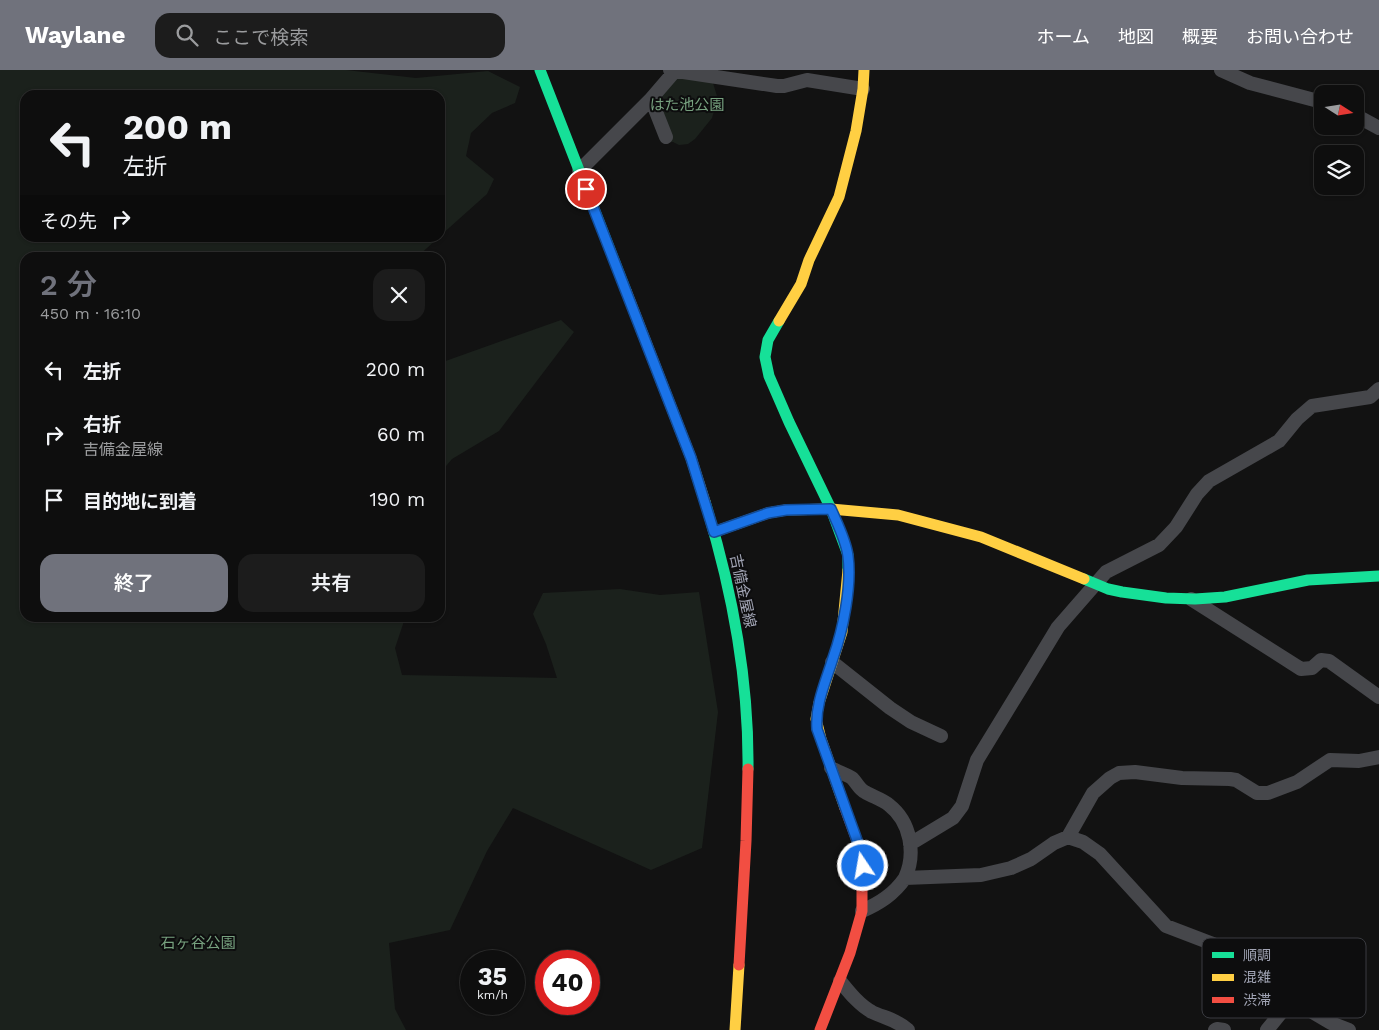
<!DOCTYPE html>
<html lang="ja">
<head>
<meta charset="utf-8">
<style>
  :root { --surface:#0e0e0e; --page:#1c1c1c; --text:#f1f3f6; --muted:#9b9c9e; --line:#2e2e2e; --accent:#70727c }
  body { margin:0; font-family:"Work Sans","Noto Sans JP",sans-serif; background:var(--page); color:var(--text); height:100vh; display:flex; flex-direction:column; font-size:19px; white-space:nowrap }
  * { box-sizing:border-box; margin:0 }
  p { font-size:16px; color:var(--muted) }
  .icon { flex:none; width:28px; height:28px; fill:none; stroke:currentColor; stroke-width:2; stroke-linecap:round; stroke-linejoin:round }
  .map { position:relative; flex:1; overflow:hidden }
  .side { position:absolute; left:20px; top:182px; width:425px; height:370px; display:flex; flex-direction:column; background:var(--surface); border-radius:15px; box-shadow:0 1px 4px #0004,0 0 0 1px var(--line) }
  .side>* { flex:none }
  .hud { position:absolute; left:20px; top:20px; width:425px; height:152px; border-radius:15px; box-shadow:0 1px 4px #0004,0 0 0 1px var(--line); background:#0e0e0e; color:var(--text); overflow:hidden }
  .needle { width:32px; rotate:102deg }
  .fabs { position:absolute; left:1314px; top:15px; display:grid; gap:10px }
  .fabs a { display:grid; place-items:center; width:50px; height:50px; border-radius:10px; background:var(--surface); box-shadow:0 1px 4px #0004,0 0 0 1px var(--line); font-size:25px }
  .speed { position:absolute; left:460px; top:880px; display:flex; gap:10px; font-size:25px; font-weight:700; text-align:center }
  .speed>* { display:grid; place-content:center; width:65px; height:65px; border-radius:50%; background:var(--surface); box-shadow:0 1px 4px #0004,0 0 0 1px var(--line); line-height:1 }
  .speed small { font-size:12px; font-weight:400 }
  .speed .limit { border:8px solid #d22; background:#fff; color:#111 }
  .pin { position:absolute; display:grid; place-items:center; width:42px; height:42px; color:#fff; margin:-21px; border:2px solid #fff; border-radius:50%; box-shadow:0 1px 5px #0007 }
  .me { position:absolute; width:55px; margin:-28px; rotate:348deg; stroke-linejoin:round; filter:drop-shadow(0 0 4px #0008) }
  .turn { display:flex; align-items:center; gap:18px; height:105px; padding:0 20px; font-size:22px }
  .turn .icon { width:65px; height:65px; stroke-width:2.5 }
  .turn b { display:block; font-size:35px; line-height:42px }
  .then { display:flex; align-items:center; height:48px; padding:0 20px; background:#0003; gap:10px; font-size:19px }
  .round { display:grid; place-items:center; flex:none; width:52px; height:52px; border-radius:15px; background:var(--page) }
  .headline { display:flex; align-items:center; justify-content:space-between; height:85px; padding:0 20px }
  h1 { font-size:30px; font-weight:600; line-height:38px; color:var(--accent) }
  .button { display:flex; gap:10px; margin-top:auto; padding:10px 20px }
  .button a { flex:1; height:58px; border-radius:15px; background:var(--accent); color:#fff; font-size:20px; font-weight:600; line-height:58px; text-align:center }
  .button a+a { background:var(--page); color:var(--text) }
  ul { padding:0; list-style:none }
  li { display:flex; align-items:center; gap:15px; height:65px; padding:0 20px }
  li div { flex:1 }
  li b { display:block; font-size:19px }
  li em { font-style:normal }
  header { display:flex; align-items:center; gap:30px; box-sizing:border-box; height:70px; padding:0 25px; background:var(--accent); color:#fff }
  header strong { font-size:24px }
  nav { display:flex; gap:28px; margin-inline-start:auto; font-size:18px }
  .search { width:350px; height:45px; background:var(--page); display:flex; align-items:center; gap:12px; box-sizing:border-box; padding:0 18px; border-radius:15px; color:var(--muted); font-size:19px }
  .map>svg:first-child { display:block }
  .green { fill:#1b211c }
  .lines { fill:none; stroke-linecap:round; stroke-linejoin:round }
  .street { stroke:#46474b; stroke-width:14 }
  .fast { stroke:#16e098; stroke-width:11 }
  .slow { stroke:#ffcf43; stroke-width:11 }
  .jam { stroke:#f24e42; stroke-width:11 }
  .route-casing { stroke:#114b97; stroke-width:12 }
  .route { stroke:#1a73e8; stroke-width:9 }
  .labels { text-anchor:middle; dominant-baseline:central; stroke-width:4; stroke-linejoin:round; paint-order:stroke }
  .park-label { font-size:15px; fill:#77a17f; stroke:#0d0d0e }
  .street-label { font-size:15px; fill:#a2a5b5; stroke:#0d0d0e }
  .key { fill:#0d0d0e; stroke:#3a3b40; stroke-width:1 }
  .key-label { font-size:14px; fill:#a2a5b5 }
</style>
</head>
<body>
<header>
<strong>Waylane</strong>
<div class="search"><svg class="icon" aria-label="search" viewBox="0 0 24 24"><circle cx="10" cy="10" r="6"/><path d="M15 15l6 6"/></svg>ここで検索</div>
<nav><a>ホーム</a><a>地図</a><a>概要</a><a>お問い合わせ</a></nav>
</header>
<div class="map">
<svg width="1379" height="960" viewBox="0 0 1379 960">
  <rect width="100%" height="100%" fill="#121212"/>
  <path class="green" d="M0,0H346L416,8L488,1L520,17L515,33L492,43L471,63L466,86L494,109L487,124L440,166V25H25V168H438L416,188H25V548H405L395,578L402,605L557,608L546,574L533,544L543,523L620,519L660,525L699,522L718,642L702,778L651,800L513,738L487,781L450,860L389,873L395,939L406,960H0Z
    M678,6L713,13L717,26L715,38L712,48L695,69L688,74L679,75L673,72L664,71L649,37Z
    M561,250L574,262L499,361L452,389L440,403V293Z"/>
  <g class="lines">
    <path class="street" d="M670,0L777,16H784L807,10L863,19
      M1221,0L1250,13L1322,32
      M651,29L666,67
      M1355,45L1379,58
      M579,101L650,30L675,1
      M1191,529L1301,599L1312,598L1321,590L1329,591L1379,627
      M832,592L890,638L911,652L941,666
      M831,698C838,702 846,704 852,708C857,713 859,719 865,722C873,727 882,729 889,735C911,752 916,784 905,808
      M1068,767L1083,772L1100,784L1166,856L1213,874L1314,943L1331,953L1349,960
      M910,774L953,748L962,736L977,690L1021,618L1058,557L1106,502L1159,475L1176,457L1197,424L1209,411L1279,371L1297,349L1312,336L1370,327L1379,319
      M862,841C880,833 894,824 905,808L981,805L1011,798L1031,789L1054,773L1068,767L1093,723L1110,708L1119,703L1135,702L1182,708L1230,709L1236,710L1257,723H1268L1297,712L1330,690L1359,691L1379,687
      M840,911C849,922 859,935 872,942C885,948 897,950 908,960
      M1215,960L1217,959L1224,960
      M1267,960L1293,928"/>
    <path class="fast" d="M540,0L626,221
      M779,251L768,270L765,287L769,306L789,352L831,439L848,485V500
      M705,432C732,519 749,608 748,699
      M1084,509L1108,519L1122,522L1166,528L1195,529L1225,527L1308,510L1379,506"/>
    <path class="slow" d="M626,221L691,388L705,432
      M779,251L801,214L809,190L839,127L856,61L863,19L864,0
      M714,462L768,443L786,440L831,439L898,445L981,467L1084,509
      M845,738L821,669L816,649L819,633L842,562L848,500
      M735,960L739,895"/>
    <path class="jam" d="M739,895L746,771L748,699
      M820,960L850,883L862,841V784L845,738"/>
  </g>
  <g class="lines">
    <defs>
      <path id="route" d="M586,119L691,388L714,462L768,443L786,440L831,439C837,453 846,470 848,486C852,516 843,560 833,588C826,611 815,634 817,659L862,784L863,796"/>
    </defs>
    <use href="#route" class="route-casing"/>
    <use href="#route" class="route"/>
  </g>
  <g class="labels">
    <g class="park-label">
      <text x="687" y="35">はた池公園</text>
      <text x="198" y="873">石ヶ谷公園</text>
    </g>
    <g class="street-label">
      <text transform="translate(743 521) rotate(78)">吉備金屋線</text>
    </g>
  </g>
  <rect x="1202" y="868" width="164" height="80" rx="8" class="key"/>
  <rect x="1212" y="882" width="22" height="6" fill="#16e098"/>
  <rect x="1212" y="904" width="22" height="7" fill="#ffcf43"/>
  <rect x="1212" y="927" width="22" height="6" fill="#f24e42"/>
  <g class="key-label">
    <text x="1243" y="890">順調</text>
    <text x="1243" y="912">混雑</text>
    <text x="1243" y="935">渋滞</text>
  </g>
</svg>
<div class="fabs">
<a><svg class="needle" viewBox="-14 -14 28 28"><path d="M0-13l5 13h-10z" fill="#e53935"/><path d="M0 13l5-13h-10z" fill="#9b9c9e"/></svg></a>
<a><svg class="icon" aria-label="layers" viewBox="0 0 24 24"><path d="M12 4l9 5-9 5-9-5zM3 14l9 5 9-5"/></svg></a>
</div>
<div class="speed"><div>35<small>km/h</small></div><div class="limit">40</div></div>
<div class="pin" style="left:586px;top:119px;background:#d93025"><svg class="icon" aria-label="arrive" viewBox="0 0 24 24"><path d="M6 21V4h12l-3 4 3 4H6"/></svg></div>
<svg class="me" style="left:863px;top:796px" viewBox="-20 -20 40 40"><circle r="17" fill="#1a73e8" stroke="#fff" stroke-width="3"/><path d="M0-11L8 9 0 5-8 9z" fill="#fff"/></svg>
<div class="hud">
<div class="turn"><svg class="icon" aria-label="left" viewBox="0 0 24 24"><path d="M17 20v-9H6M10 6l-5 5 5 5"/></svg><div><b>200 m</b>左折</div></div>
<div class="then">その先<svg class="icon" aria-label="right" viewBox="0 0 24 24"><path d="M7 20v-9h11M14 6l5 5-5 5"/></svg></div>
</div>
<section class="side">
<div class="headline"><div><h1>2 分</h1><p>450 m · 16:10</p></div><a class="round"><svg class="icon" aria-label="close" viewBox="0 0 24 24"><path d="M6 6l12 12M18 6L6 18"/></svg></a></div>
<ul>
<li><svg class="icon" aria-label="left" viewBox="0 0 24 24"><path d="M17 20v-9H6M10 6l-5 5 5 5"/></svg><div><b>左折</b></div><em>200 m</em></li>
<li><svg class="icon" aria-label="right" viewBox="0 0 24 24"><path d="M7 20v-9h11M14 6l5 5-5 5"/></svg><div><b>右折</b><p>吉備金屋線</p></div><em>60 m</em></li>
<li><svg class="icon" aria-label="arrive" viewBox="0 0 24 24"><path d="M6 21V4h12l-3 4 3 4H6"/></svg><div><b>目的地に到着</b></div><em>190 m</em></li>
</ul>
<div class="button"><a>終了</a><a>共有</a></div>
</section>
</div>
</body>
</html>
